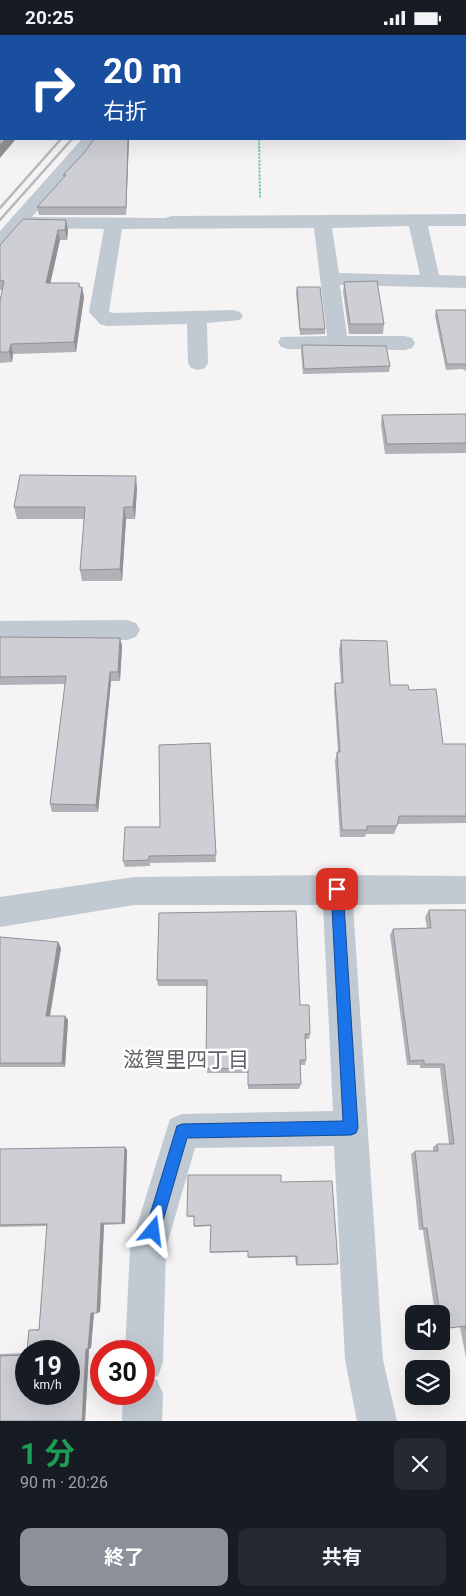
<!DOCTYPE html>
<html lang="ja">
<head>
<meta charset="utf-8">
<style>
  :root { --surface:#171b24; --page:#242831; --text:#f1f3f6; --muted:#9ea1a6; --accent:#8c9099 }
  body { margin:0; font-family:Roboto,"Noto Sans JP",sans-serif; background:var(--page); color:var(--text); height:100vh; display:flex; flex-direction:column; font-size:19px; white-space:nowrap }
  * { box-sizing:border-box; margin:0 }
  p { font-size:16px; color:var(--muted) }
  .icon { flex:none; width:28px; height:28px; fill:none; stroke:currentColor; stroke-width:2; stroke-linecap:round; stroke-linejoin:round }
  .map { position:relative; height:1386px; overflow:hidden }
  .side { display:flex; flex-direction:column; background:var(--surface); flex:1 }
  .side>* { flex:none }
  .hud { position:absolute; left:0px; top:0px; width:466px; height:105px; box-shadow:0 5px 20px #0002; background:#1a4fa0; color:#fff; overflow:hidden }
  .tools { position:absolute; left:405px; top:1270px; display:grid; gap:10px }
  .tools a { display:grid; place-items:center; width:45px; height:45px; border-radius:10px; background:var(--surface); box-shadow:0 5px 20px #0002; font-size:25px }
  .speed { position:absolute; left:15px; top:1305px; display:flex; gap:10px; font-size:25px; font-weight:700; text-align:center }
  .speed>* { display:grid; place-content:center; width:65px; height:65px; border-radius:50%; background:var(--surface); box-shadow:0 5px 20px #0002; line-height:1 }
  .speed small { font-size:12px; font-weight:400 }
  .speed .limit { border:8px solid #d22; background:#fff; color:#111 }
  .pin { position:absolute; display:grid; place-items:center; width:42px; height:42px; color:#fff; margin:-21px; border-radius:10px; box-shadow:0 2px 8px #0006 }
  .me { position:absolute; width:55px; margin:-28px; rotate:16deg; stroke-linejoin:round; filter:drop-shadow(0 0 4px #0008) }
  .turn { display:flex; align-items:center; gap:18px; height:105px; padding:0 20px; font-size:22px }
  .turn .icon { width:65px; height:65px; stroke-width:2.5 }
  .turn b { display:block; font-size:35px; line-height:42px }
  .round { display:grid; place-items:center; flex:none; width:52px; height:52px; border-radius:10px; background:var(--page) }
  .summary { display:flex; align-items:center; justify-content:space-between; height:85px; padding:0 20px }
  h1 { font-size:30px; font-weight:700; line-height:38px; color:#1e9e55 }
  .cta { display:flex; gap:10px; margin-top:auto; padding:10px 20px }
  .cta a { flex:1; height:58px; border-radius:10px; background:var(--accent); color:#fff; font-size:20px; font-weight:700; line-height:58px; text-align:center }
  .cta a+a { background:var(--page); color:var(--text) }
  .status { display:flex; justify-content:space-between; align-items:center; height:35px; padding:0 25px; background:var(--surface); direction:ltr }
  .status svg { height:14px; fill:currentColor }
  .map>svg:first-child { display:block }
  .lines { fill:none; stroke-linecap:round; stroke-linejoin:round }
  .path { stroke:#7ad0a6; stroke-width:2; stroke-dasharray:2.5 1; stroke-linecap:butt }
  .street { fill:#c1cad2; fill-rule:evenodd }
  .rail { stroke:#b5b8bd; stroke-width:2.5 }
  .wall { fill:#b0b2b7 }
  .shaded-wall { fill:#909195 }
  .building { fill:#cdcfd5; stroke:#909195 }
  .route { fill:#1a73e8; stroke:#114b97 }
  .labels { text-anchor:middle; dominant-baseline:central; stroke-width:5; stroke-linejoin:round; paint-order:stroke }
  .near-neighbourhood-label { font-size:21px; fill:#5f6368; stroke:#fff }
</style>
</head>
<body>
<div class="status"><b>20:25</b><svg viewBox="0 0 49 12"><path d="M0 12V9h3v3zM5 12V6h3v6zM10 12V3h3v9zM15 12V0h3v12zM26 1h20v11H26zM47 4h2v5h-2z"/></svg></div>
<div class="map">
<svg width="466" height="1386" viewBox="0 0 466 1386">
  <rect width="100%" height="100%" fill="#f5f3f3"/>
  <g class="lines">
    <path class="path" d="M259,104L260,163"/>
    <path class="street" d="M465,21H466V31H465Z
      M82,104H99L32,182L165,183L172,181L466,179V191H428L439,240L466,241V253L340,250L347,301H405L412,303L415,308L412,313L405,315L288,314L281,312L278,307L281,302L327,301L314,193L122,194L109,276L112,278L233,275L240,277L243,281L240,285L207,288L208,328L205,333L198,335L191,333L188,328L187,289L107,291L100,289L89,277L104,194L23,193L7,211L0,213V196ZM409,191L420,240L339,238L332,193Z
      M127,585L136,588L140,595L136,602L127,605L0,606V586Z
      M337,840L466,841V869L353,870L383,1325L397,1386H357L345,1325L334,1111L195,1113L166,1213L163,1327L158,1341L152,1343L157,1345L163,1359L162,1386H122L123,1359H144V1316H125L130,1213L170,1084L182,1079L333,1076L323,870H134L0,892V862L134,842Z"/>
    <path class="rail" d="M0,173L61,104
      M0,185L72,104"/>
  </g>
  <path class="wall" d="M15,0H118L117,1H14Z
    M129,104L126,180H39L37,172L64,143L63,140L84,118Z
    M66,185L68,195L67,205H60L50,248H79L80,252H82L84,262L76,317L13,319L12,327L0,328V266L2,255H0V210Z
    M344,247L384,289L383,299H349L343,257Z
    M297,252L325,294V299L300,300L296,258Z
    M436,275H466V336L462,334L446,335L435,281Z
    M302,310L390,331L389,337L303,339L301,316Z
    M466,379V418L385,419L381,390L382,380Z
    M137,453L135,484H126L122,546H82L80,535L84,484H17L14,472Z
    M0,602L120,603L122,611L120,646H111L98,777H52L50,769L65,649L0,650Z
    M341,605L390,650L409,655L443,709H466V788L398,789L394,799H366L365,802H340L335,726L337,717H338L334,657L335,648H341L339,615Z
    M210,708L216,827L150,828V831L125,832L123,826L160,792Z
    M429,875H466V1323L460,1292L441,1294V1279H435L423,1195H419L411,1119L415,1116H433V1112L437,1109H449L440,1033H420V1030H407L390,900L393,894L427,893L425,882Z
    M159,878L300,970L310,999L309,1004H305L306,1025L305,1030H300L301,1049L299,1054H248V1038H207V951H158L157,945Z
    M0,902L58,907L61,913L50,981H65L68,985L65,1032H0Z
    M125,1112L127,1115L125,1189L104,1190L100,1277L94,1278L91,1313L89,1314L85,1386H0V1319L26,1318V1359L29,1295L39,1294L47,1191L0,1192V1114Z
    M281,1147L336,1229L296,1230L295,1222L248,1223V1217L210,1218L211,1191L195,1192L194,1191V1182H188L187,1181Z"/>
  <path class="shaded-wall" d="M5,104H16L0,123V110Z
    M128,104H129L126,180V172Z
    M66,185L68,195L67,205L65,195Z
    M58,195L60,205L48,259L46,248Z
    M82,252L84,262L76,317L74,307Z
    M11,309L13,319L12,327L9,317Z
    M136,441L137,453L135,484L133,472Z
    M124,472L126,484L122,546L120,534Z
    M120,603L122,611L120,646L118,637Z
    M110,637L111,646L98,777L96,770Z
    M58,907L61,913L49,986L46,981Z
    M65,981L68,985L65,1032L62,1028Z
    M125,1112L127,1115L125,1189L122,1188Z
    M101,1188L104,1190L100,1277L97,1278Z
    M94,1277L91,1313L89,1314L85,1386H82L86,1314L91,1278Z"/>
  <path class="building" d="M15,0H98V1H14Z
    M178,0H466V11H465V1H178Z
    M0,13H1V104H5L0,110Z
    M94,104H128L126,172H37L66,140H63L84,118Z
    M23,184L66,185L65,195H58L46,248H79V252H82L74,307L11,309L9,317H0V266L4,246L0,245V210Z
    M377,246L384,289H350L344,247Z
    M297,252H320L325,294H300Z
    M436,275H466V330L463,329H447Z
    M302,310L386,311L390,331L304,334Z
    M466,379V408L387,409L382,380Z
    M20,440L136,441L133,472H124L120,534L80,535L85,472H14Z
    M0,602L120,603L118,637H110L96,770L50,769L66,641L0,642Z
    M341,605L387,606L390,650H408L409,655L436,654L443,709H466V781H399L397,791H367V795H342L337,717H340L335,648H343Z
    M210,708L216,820L149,821V825L123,826L125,792H160L159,710Z
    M429,875H466V1295L465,1291L442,1294L441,1279H440L427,1193H423L415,1116H438L437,1109H454L444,1029H424V1025L410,1026L393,894L431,893Z
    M296,876L300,970H309L310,999H305L306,1025H300L301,1049L248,1050V1034L206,1033L207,945H157L159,878Z
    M0,902L58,907L46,981H65L62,1028H0Z
    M125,1112L122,1188H101L97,1278H91L88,1314H86L82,1386H0V1321L26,1320V1359H69V1316H27L29,1295H39L47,1189L0,1190V1114Z
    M188,1140H281V1147L332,1146L338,1229L297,1230V1221L248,1222V1216L210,1217L211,1190L194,1191V1181H187Z"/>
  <path class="route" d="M337,848L342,850L343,854L358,1093L356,1098L351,1100L187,1103L160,1196L158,1202L153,1204L147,1202L145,1196L177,1091L182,1089L343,1086L331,854L333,850Z"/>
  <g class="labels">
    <g class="near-neighbourhood-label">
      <text x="186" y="1025">滋賀里四丁目</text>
    </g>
  </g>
</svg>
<div class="tools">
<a><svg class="icon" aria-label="sound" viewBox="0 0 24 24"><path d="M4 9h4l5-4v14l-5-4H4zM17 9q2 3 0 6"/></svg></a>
<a><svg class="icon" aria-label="layers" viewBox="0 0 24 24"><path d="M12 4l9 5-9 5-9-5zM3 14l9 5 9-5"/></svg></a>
</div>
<div class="speed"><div>19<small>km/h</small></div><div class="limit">30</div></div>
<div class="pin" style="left:337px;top:854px;background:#d93025"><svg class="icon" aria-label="arrive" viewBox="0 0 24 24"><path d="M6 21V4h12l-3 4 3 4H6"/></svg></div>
<svg class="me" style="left:153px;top:1196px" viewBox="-20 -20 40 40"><path d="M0-17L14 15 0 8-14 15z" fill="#1a73e8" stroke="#fff" stroke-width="4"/></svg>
<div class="hud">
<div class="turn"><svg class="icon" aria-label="right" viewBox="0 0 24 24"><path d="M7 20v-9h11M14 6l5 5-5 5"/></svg><div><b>20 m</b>右折</div></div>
</div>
</div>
<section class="side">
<div class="summary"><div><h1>1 分</h1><p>90 m · 20:26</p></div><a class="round"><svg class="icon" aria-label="close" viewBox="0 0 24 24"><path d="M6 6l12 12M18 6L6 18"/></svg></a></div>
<div class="cta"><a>終了</a><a>共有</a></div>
</section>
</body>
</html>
